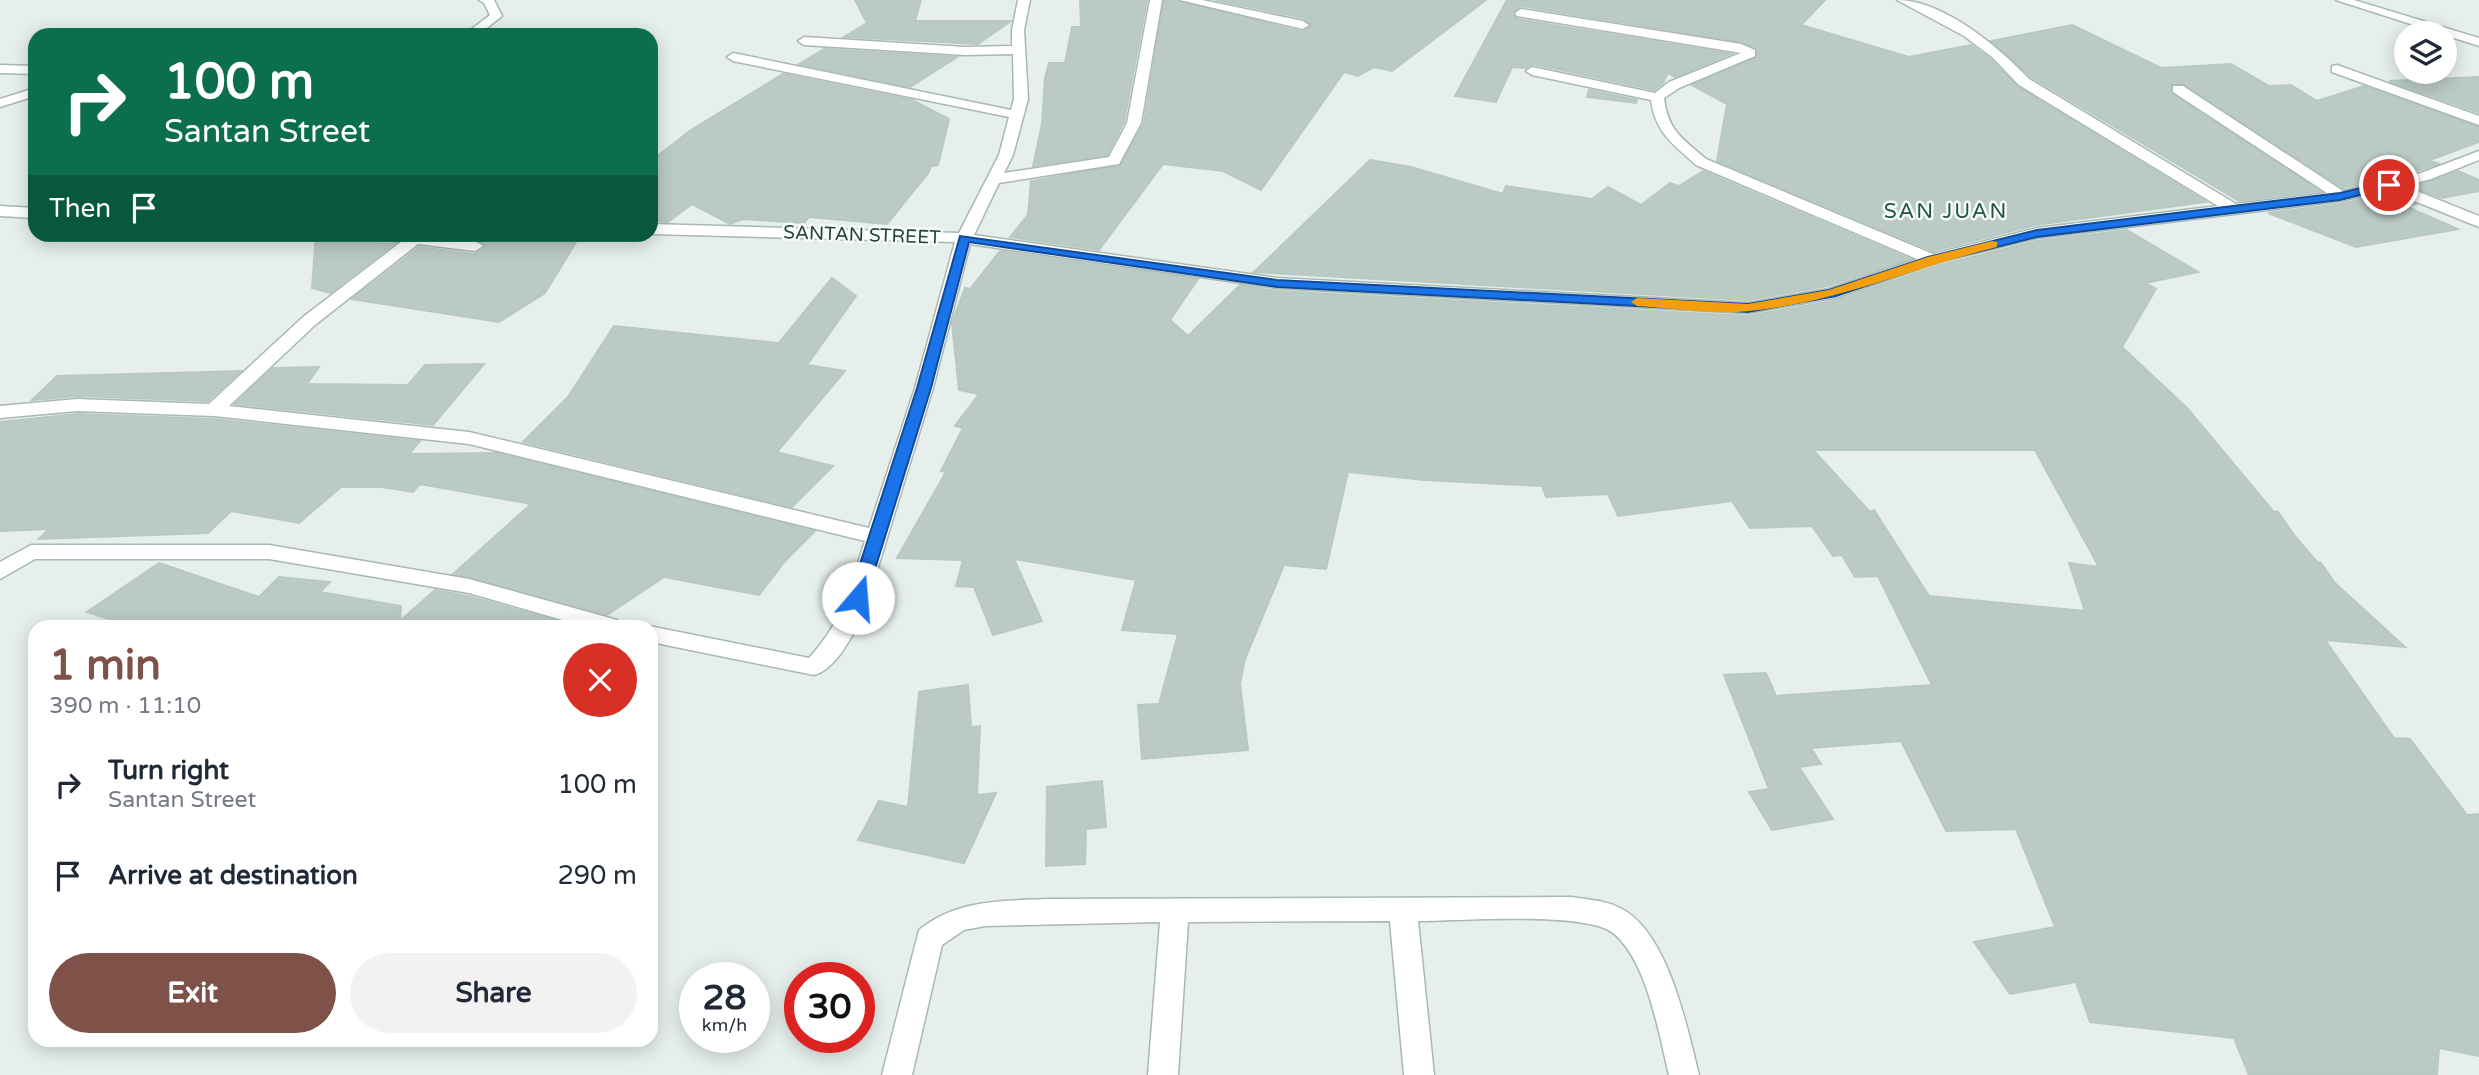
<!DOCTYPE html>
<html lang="en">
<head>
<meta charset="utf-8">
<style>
  :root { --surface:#fff; --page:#f2f2f3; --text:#1f2937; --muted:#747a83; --accent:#7f5249 }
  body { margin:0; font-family:"Varela Round",sans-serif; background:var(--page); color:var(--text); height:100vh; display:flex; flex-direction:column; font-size:26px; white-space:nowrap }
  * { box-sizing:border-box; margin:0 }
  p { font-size:23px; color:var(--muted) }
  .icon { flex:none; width:38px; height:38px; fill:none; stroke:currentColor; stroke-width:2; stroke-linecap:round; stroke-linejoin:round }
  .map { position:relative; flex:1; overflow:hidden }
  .sheet { position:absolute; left:28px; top:620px; width:630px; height:427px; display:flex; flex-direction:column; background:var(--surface); border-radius:21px; box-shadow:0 4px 18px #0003 }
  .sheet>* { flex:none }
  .guide { position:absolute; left:28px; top:28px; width:630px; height:214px; border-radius:21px; box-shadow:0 4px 18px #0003; background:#0b6e4f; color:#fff; overflow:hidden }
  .tools { position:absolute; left:2394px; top:21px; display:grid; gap:14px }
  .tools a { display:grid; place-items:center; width:63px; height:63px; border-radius:50%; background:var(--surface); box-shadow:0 4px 18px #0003; font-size:35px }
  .speed { position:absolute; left:679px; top:962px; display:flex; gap:14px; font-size:35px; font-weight:700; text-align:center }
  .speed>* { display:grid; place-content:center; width:91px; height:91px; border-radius:50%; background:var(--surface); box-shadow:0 4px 18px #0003; line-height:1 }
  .speed small { font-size:18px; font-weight:400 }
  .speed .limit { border:10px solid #d22; background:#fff; color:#111 }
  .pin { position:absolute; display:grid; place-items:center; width:60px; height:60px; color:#fff; margin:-30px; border:4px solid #fff; border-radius:50%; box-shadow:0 2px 7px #0007 }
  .me { position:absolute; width:77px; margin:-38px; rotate:18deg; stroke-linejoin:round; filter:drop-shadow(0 0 5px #0008) }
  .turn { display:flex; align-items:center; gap:24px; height:147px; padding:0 21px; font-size:32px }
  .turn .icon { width:91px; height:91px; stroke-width:2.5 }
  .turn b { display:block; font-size:49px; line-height:60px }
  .then { display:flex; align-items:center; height:66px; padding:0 21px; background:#0003; gap:14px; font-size:26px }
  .round { display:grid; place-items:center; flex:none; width:74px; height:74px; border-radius:37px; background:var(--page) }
  .head { display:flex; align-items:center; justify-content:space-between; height:119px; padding:0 21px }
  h1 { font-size:42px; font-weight:700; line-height:52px; color:var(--accent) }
  .action { display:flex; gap:14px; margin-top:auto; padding:14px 21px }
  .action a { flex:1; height:80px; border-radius:42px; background:var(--accent); color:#fff; font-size:28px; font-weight:700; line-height:80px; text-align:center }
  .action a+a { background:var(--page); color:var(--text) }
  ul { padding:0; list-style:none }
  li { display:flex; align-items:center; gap:21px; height:91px; padding:0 21px }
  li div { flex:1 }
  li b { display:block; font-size:26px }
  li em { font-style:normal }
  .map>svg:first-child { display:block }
  .building { fill:#bbcac4; stroke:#b8c9c2; stroke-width:2; fill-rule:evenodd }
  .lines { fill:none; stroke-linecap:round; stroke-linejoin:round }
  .street-casing { stroke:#a8b8b2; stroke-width:3 }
  .street { fill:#fff; fill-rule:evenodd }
  .route { fill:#1a73e8; stroke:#114b97; stroke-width:2 }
  .slow { fill:#f59e0b }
  .labels { text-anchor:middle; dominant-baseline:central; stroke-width:5; stroke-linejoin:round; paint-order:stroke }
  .far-street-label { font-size:19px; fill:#24423a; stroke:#f7fbf9 }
  .far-neighbourhood-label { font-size:21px; letter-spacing:2px; fill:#1f5548; stroke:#f7fbf9 }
</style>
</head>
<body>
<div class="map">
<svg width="2479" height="1075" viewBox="0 0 2479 1075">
  <rect width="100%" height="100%" fill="#e6efeb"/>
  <path class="building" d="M855,0H921L915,21H1011L978,44L844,37L867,23Z
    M1080,0H1147L1124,122L1107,155L1033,166L1042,124L1045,78L1049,63H1065L1072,27H1081Z
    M1164,0H1177L1302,32L1311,26L1304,18L1215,0H1486L1392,71L1374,67L1358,76L1344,72L1261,190L1223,171L1163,164L1099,250L1010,237L1028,215L1031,181L1121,165L1144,123Z
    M1507,0H1825L1801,25L1909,57L1971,45L1990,59L2018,87L2206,202L2036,225L1933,251L1717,161L1727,104L1692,85L1756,58V48L1742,42L1521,6L1512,12L1517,19L1731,54L1675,77L1668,73L1663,83L1654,90L1533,64L1525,68L1512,67L1496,102L1455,96Z
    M2072,25L2161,68L2231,64L2269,86L2291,85L2317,101L2364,86L2479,127V142L2430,160L2439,164L2420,170L2343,188L2184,84H2171L2172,94L2320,191L2239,201L2031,77L1991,41Z
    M824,49L957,57L910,87L799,64Z
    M783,74L912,100L949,119L938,165L931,166L929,172L887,224L809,217L804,223L743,219L730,224L692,204L668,222L651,221V161L691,130Z
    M2479,77V113L2389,81Z
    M1589,90L1637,100L1636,103L1587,97Z
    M1370,160L1411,167L1503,194L1506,186L1592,199L1608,187L1641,205L1670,183L1679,186L1703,171L1910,259L1828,286L1748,300L1254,272Z
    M2458,171L2479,180V191L2442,198L2412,187Z
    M2387,193L2415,204L2405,206L2458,229L2356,247L2268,213L2341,204Z
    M2127,230L2198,272L2145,283L2156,289L2122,347L2187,408L2273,511L2278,512L2294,535L2317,562L2321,563L2335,583L2405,647L2325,640L2394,738L2410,739L2467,815L2479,814V1056L2439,1048L2437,1075H2249L2234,1038L2090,1022L2076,982L2010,994L1974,942L2055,927L2016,829L1946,831L1901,741L1811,748L1821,764L1799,767L1833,819L1772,830L1749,792L1769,789L1724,675L1766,673L1776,696L1932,685L1878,576L1855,577L1842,555L1833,556L1812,526L1750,528L1732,501L1618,516L1608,494L1546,497L1542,486L1425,480L1348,472L1326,569L1284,565L1245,659L1240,684L1248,750L1142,759L1138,705L1159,704L1178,634L1122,630L1136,580L1014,559L1042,621L993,635L974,587L956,586L963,560L897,558L946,472L941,471L963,428L955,426L979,394L959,390L952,323L965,288L970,289L1000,251L1198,279L1170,320L1188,336L1240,285L1277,291L1748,316L1838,300L1939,265L2037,241ZM1813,450H2035L2099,567L2069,563L2085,611L1929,596L1874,510L1870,512Z
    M316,234H362L373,242L394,244L330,293L312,288Z
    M451,234H581L545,293L499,322L352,299L419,247L475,254L486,247L476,239Z
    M832,278L856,296L807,365L845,371L777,452L833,466L792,507L523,442L568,397L614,326L779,343Z
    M484,364L433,425L235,404L273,368L319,367L307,384L408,385L425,365Z
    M241,371L208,401L77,396L32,400L57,376Z
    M77,414L214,419L420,441L409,454L497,453L815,531L785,561L759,595L664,577L607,615L453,574L531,504L420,484L413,492L382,487H341L299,523L231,511L208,533L39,539L49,529L0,531V422Z
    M159,563L259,597L279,577L330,582L320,592L401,606L400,621L435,590L468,596L575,626H130L87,612Z
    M968,685L971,727L980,726L977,795L996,793L964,863L858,840L879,801L908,807L919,692Z
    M1102,781L1106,827L1086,829L1085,864L1046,866L1047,787Z"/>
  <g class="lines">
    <defs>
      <path id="street" d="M479,0H494L502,16L478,35H464L490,15L484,3Z
        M1018,0H1030L1024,30L1028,99L1013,155L1004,173L1109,157L1127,123L1150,0H1162L1141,123L1119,164L999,183L974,235L1277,278L1748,303L1829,289L1917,259L1696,165C1673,144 1655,132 1651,100L1532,75L1526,71L1532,67L1655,93L1669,82L1741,53L1517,16L1515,13L1521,9L1741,44L1755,50V56L1679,88L1664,98C1668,131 1682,138 1706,159L1933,254L2037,228L2218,206L2019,85L1992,57L1964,36L1897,0C1943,0 1999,47 2029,79L2236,204L2327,193L2173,92V86H2183L2343,191L2421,173L2479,151V160L2431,179L2404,186L2479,216V227L2387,190L2341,201L2037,238L1938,262L1838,297L1748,313L1277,288L970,244L933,388L863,616C852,635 837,669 814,675L651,642L649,626L809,658C845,618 849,590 865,541L469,444L214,416L77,411L0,418V406L77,399L209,404L303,317L401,242L373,239L365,234C388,234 470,233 483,246L475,251L418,244L315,325L229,406L469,432L869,528L915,388L955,242L651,234V224L959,233L999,155L1009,117L733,61L727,57L733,53L1011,110L1014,99L1013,54L965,55L804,45L798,41L804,37L965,47L1012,46V30Z
        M1180,0H1202L1303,21L1309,25L1303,29Z
        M2336,0H2354L2479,38V46Z
        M0,65L35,66V74L0,73Z
        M2337,65L2479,116V125L2332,72V66Z
        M35,88V96L0,107V99Z
        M0,206L35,208V218L0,216Z
        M31,545H269L469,579L617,620L620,626H583L469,593L269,559H35L0,579V562Z
        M1572,897C1588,900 1605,900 1620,908C1668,931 1687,1027 1699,1075H1669C1659,1034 1647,960 1613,933C1586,911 1458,921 1418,921L1434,1075H1404L1390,921L1188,922L1178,1075H1148L1160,922L985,926L964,930L942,945L912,1075H882L919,930C957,899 1002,901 1049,899Z"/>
    </defs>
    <use href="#street" class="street-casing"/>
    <use href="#street" class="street"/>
  </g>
  <path class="route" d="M2389,181L2393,182V187L2340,200L2037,237L1937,262L1836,296L1748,312L1277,287L969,242L931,388L866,598L858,603L849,598L917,388L960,236L1277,280L1748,304L1829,290L1928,257L2037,230L2340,193Z"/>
  <path class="slow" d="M1992,241L1997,242V247C1914,268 1834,303 1749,311C1713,315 1674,308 1637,306L1631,302L1637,298L1748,304L1829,290L1928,257Z"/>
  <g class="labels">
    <g class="far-street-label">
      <text transform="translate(862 235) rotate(2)">SANTAN STREET</text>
    </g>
    <g class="far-neighbourhood-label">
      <text x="1946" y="211">SAN JUAN</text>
    </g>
  </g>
</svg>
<div class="tools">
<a><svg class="icon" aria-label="layers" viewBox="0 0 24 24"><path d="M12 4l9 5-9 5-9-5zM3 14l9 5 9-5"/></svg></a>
</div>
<div class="speed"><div>28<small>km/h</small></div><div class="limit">30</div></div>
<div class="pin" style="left:2389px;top:185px;background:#d93025"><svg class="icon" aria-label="arrive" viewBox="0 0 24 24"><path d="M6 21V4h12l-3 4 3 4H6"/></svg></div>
<svg class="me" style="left:858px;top:598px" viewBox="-20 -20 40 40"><circle r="19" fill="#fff"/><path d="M0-13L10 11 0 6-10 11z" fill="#1a73e8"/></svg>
<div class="guide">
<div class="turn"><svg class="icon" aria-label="right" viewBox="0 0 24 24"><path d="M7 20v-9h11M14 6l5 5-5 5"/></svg><div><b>100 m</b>Santan Street</div></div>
<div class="then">Then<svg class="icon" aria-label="arrive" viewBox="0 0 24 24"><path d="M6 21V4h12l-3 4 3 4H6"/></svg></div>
</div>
<section class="sheet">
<div class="head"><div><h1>1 min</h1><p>390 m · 11:10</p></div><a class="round" style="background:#d93025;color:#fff"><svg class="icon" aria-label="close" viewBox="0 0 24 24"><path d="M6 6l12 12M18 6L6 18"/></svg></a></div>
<ul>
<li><svg class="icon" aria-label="right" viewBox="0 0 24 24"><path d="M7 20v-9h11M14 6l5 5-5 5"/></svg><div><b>Turn right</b><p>Santan Street</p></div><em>100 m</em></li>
<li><svg class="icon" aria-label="arrive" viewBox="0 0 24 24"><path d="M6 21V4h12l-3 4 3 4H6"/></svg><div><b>Arrive at destination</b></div><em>290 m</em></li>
</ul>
<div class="action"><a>Exit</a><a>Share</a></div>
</section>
</div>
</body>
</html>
